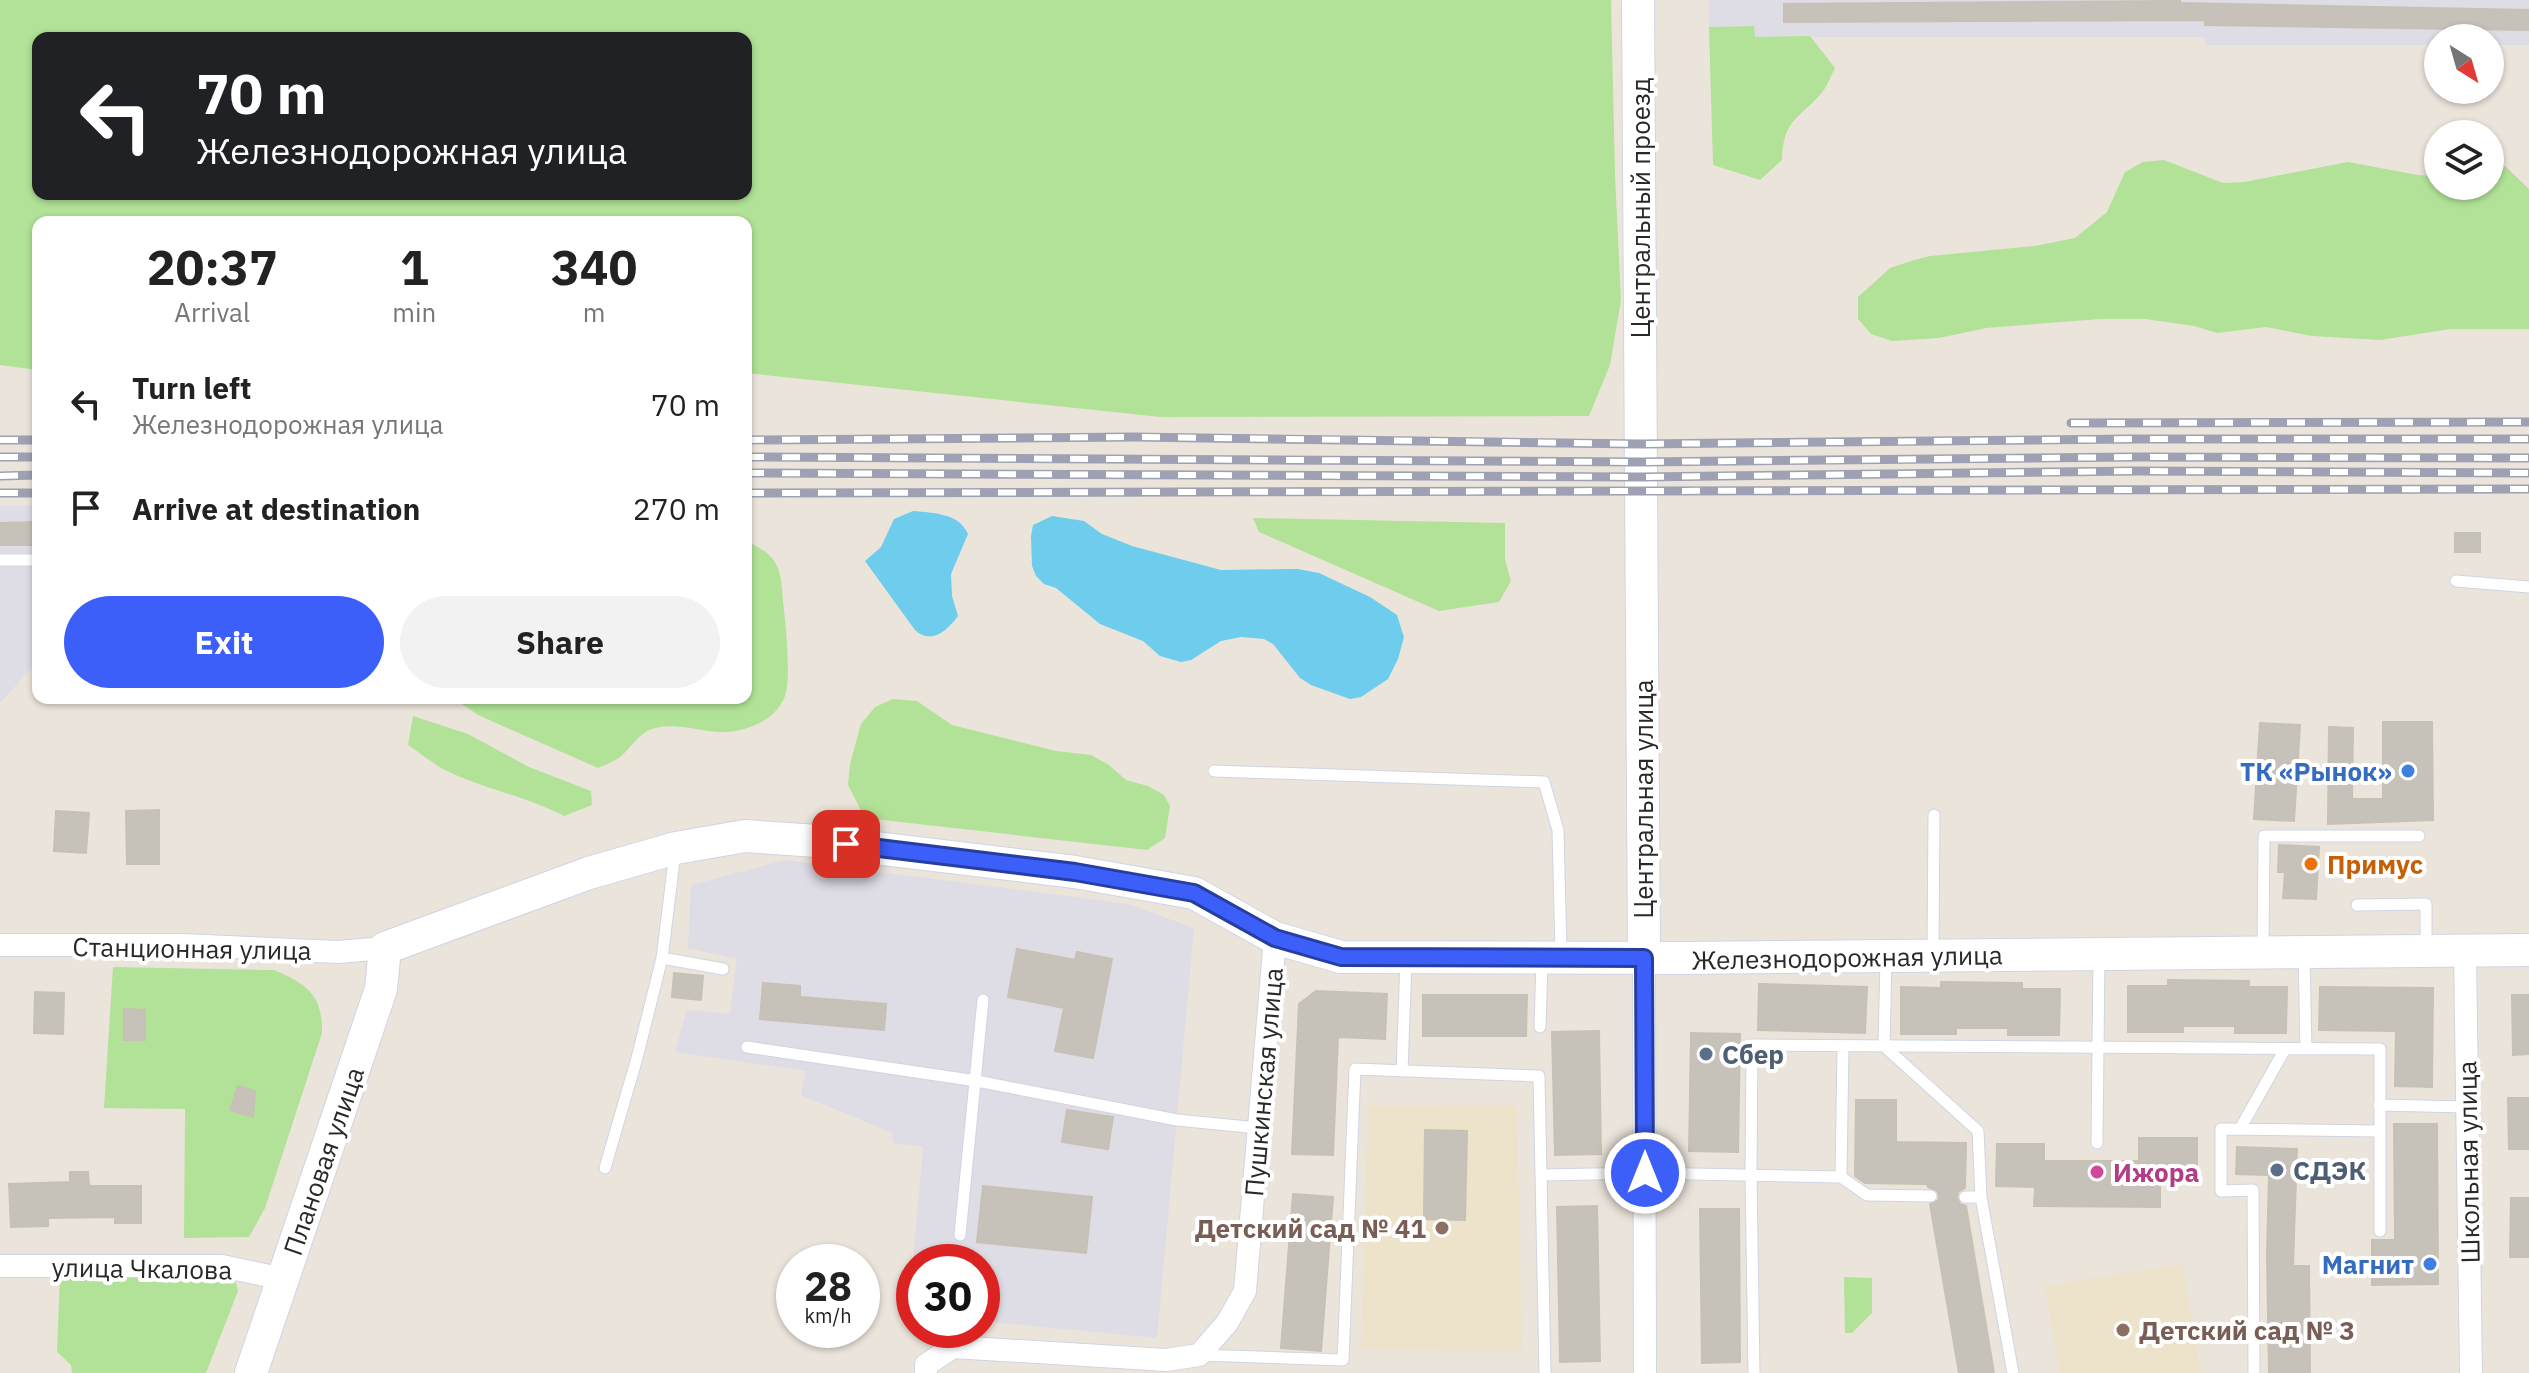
<!DOCTYPE html>
<html lang="en">
<head>
<meta charset="utf-8">
<style>
  :root { --surface:#fff; --page:#f2f2f2; --text:#222; --muted:#767676; --accent:#3b5ff8 }
  body { margin:0; font-family:"IBM Plex Sans",sans-serif; background:var(--page); color:var(--text); height:100vh; display:flex; flex-direction:column; font-size:30px; white-space:nowrap }
  * { box-sizing:border-box; margin:0 }
  p { font-size:26px; color:var(--muted) }
  .icon { flex:none; width:44px; height:44px; fill:none; stroke:currentColor; stroke-width:2; stroke-linecap:round; stroke-linejoin:round }
  .map { position:relative; flex:1; overflow:hidden }
  .details { position:absolute; left:32px; top:216px; width:720px; height:488px; display:flex; flex-direction:column; background:var(--surface); border-radius:16px; box-shadow:0 2px 6px #0004 }
  .details>* { flex:none }
  .guide { position:absolute; left:32px; top:32px; width:720px; height:168px; border-radius:16px; box-shadow:0 2px 6px #0004; background:#202124; color:#fff; overflow:hidden }
  .needle { width:52px; rotate:143deg }
  .fabs { position:absolute; left:2424px; top:24px; display:grid; gap:16px }
  .fabs a { display:grid; place-items:center; width:80px; height:80px; border-radius:50%; background:var(--surface); box-shadow:0 2px 6px #0004; font-size:40px }
  .speed { position:absolute; left:776px; top:1244px; display:flex; gap:16px; font-size:40px; font-weight:700; text-align:center }
  .speed>* { display:grid; place-content:center; width:104px; height:104px; border-radius:50%; background:var(--surface); box-shadow:0 2px 6px #0004; line-height:1 }
  .speed small { font-size:20px; font-weight:400 }
  .speed .limit { border:12px solid #d22; background:#fff; color:#111 }
  .pin { position:absolute; display:grid; place-items:center; width:68px; height:68px; color:#fff; margin:-34px; border-radius:16px; box-shadow:0 4px 12px #0006 }
  .me { position:absolute; width:88px; margin:-44px; rotate:0deg; stroke-linejoin:round; filter:drop-shadow(0 0 6px #0008) }
  .turn { display:flex; align-items:center; gap:28px; height:168px; padding:0 32px; font-size:36px }
  .turn .icon { width:104px; height:104px; stroke-width:2.5 }
  .turn b { display:block; font-size:56px; line-height:68px }
  .eta { display:flex; justify-content:space-evenly; align-items:center; height:136px; text-align:center }
  .eta b { font-size:48px; font-weight:700; line-height:56px }
  .action { display:flex; gap:16px; margin-top:auto; padding:16px 32px }
  .action a { flex:1; height:92px; border-radius:48px; background:var(--accent); color:#fff; font-size:32px; font-weight:700; line-height:92px; text-align:center }
  .action a+a { background:var(--page); color:var(--text) }
  ul { padding:0; list-style:none }
  li { display:flex; align-items:center; gap:24px; height:104px; padding:0 32px }
  li div { flex:1 }
  li b { display:block; font-size:30px }
  li em { font-style:normal }
  .map>svg:first-child { display:block }
  .industrial { fill:#dedce4 }
  .education { fill:#ede2ca }
  .green { fill:#b1e297; fill-rule:evenodd }
  .water { fill:#6ecced }
  .building { fill:#c7c2b9; stroke:#c7c0b5; stroke-width:2 }
  .lines { fill:none; stroke-linecap:round; stroke-linejoin:round }
  .lane-casing { stroke:#d0d4e2; stroke-width:13 }
  .street-casing { stroke:#d0d4e2; stroke-width:24 }
  .secondary-casing { stroke:#d0d4e2; stroke-width:34 }
  .lane { stroke:#fff; stroke-width:11 }
  .street { stroke:#fff; stroke-width:22 }
  .secondary { stroke:#fff; stroke-width:32 }
  .rail-casing { stroke:#9ea1b3; stroke-width:9 }
  .rail { stroke:#fff; stroke-width:6; stroke-dasharray:18; stroke-linecap:butt }
  .route-casing { stroke:#263ea1; stroke-width:20 }
  .route { stroke:#3b5ff8; stroke-width:14 }
  .shop-dot { fill:#3f7fe0; stroke:#fff; stroke-width:3 }
  .food-dot { fill:#e8710a; stroke:#fff; stroke-width:3 }
  .service-dot { fill:#5c6f8a; stroke:#fff; stroke-width:3 }
  .hotel-dot { fill:#d1479c; stroke:#fff; stroke-width:3 }
  .education-dot { fill:#8d6e63; stroke:#fff; stroke-width:3 }
  .labels { text-anchor:middle; dominant-baseline:central; stroke-width:8; stroke-linejoin:round; paint-order:stroke }
  .street-label { font-size:26px; fill:#292929; stroke:#fff }
  .shop-label { font-size:26px; font-weight:bold; fill:#366cbe; stroke:#fff; text-anchor:end }
  .food-label { font-size:26px; font-weight:bold; fill:#c56008; stroke:#fff; text-anchor:start }
  .service-label { font-size:26px; font-weight:bold; fill:#4e5e75; stroke:#fff; text-anchor:start }
  .hotel-label { font-size:26px; font-weight:bold; fill:#b23c85; stroke:#fff; text-anchor:start }
  .education-label { font-size:26px; font-weight:bold; fill:#785e54; stroke:#fff; text-anchor:end }
</style>
</head>
<body>
<div class="map">
<svg width="2529" height="1373" viewBox="0 0 2529 1373">
  <rect width="100%" height="100%" fill="#ebe4db"/>
  <path class="industrial" d="M1709,0H2529V45H2490V38H2438V45H2205L2204,37H1754V26L1709,27Z
    M0,506H38V661L0,703Z
    M786,860L1128,904L1194,928L1157,1338L982,1321V1262H914V1318H908L923,1147L893,1143L892,1133L801,1095L806,1071L675,1052L687,1010L730,1014L737,959L688,948L691,885Z"/>
  <path class="education" d="M1517,1105L1522,1351L1361,1350L1368,1106Z
    M2183,1264L2201,1373H2059L2045,1286Z"/>
  <path class="green" d="M0,0H1611L1615,175L1621,300L1610,365L1589,416L1161,417L746,373V222H38V370L0,365ZM38,38H746V194H38Z
    M1754,26L1755,37L1810,36L1835,68C1831,75 1828,85 1823,91C1801,119 1783,117 1782,160L1760,180L1713,165L1709,27Z
    M2164,160L2223,183L2244,182L2348,162L2418,175L2438,176V186H2490V167L2505,166L2529,189V329H2450L2380,340L2312,336L2266,327L2217,333L2194,326L2145,319H2100L1986,328L1939,338L1892,341L1871,334L1858,319V297L1890,268L1911,261L1930,256L2035,246L2075,238L2107,212L2125,172L2143,162Z
    M1253,518L1505,523V559L1511,581L1499,602L1439,611L1259,532Z
    M746,541C784,558 780,572 784,610C786,629 791,679 785,696C776,721 744,733 719,732C696,731 675,722 652,729C639,733 630,749 620,757C613,762 605,765 598,768L478,715L453,698H746Z
    M893,699L917,701L952,725L1056,751L1091,755L1109,765L1126,780L1148,786L1164,795L1170,806L1165,838L1147,850L865,818L848,785L850,764L861,724L875,707Z
    M413,716L468,734L529,767L591,791L592,805L564,816C526,796 483,789 445,770C432,763 420,753 408,745Z
    M113,967L274,970C307,984 323,995 322,1033L265,1208L249,1237L184,1238L185,1109L104,1108Z
    M60,1273L221,1274L235,1279L238,1291L206,1373H72L71,1365L57,1352Z
    M1844,1277L1872,1278V1313L1852,1333H1845Z"/>
  <path class="water" d="M913,511C934,513 959,513 968,534L951,574L952,596L958,616C947,631 931,645 915,630L865,561L881,547L894,519Z
    M1052,516L1084,521L1102,534L1132,546L1221,570L1298,569L1319,573L1370,597L1397,615L1404,637L1398,659L1388,679L1361,697L1350,699L1311,685L1300,678L1273,644L1264,639L1241,637L1221,641L1191,660L1181,662L1160,656L1143,641L1100,624L1056,588L1044,584L1036,576L1032,566L1031,536L1033,525Z"/>
  <path class="building" d="M2180,1V3L2529,10V30L2205,25V20L1784,22V4Z
    M38,522V545H0V523Z
    M2455,533H2480V552H2455Z
    M2383,722H2432L2433,820L2328,824L2329,727L2353,728L2352,799H2383Z
    M2260,723L2300,725L2294,821L2254,819Z
    M159,810V864H127L126,811Z
    M56,811L89,813L86,853L54,851Z
    M2279,845L2319,847L2316,899L2283,898L2285,872H2278Z
    M1017,949L1075,960L1077,952L1112,959L1093,1058L1055,1051L1064,1008L1008,997Z
    M674,973L703,976L701,1000L672,997Z
    M2168,980L2249,981V987H2287L2286,1033H2235V1026H2183V1032H2128V986H2168Z
    M1941,982L2022,983V989H2060L2059,1035H2008V1028H1956V1034H1901V987L1941,988Z
    M763,983L800,986V997L886,1004L884,1030L760,1019Z
    M1759,984L1867,987L1865,1033L1758,1030Z
    M2320,987L2433,988L2432,1087L2395,1086L2396,1031L2319,1030Z
    M1316,991L1387,994L1385,1039L1338,1037L1333,1155L1292,1154L1299,1004Z
    M35,992L64,993L63,1034L34,1033Z
    M1423,995H1527L1526,1036H1423Z
    M2512,995H2529V1054L2513,1055Z
    M124,1009L145,1010V1040H124Z
    M1599,1031L1601,1154L1555,1155L1552,1032Z
    M1691,1033L1740,1034L1738,1152L1689,1151Z
    M238,1086L255,1091L253,1117L230,1110Z
    M2508,1098H2529V1149H2509Z
    M1856,1100H1896V1142L1966,1143L1965,1188L1958,1192L1957,1198L1960,1204L1966,1206L1994,1373H1959L1930,1204L1939,1200L1938,1191L1928,1187L1927,1184L1865,1183L1855,1176Z
    M1067,1110L1113,1117L1108,1149L1062,1142Z
    M2394,1124H2437L2438,1284L2372,1285V1240H2395Z
    M1425,1130L1467,1131L1465,1220L1424,1219Z
    M2139,1138H2197V1182H2160V1207L2034,1206L2035,1187L1996,1186L1997,1144H2044V1161H2139Z
    M2237,1147L2297,1149L2293,1266H2309L2310,1373H2269L2267,1254L2269,1175L2236,1174Z
    M70,1172H88L89,1186H141V1223H115V1217L48,1218V1226L11,1227L9,1184L70,1182Z
    M983,1186L1092,1197L1086,1253L977,1242Z
    M1293,1194L1333,1197L1321,1351L1281,1348Z
    M2511,1198H2529V1257H2510Z
    M1597,1206L1600,1361L1560,1362L1557,1207Z
    M1700,1209H1739L1740,1362L1702,1363Z"/>
  <g class="lines">
    <defs>
      <path id="lane" d="M0,560H38
        M2456,581L2529,587
        M1214,771L1544,782L1558,830L1561,953
        M2357,905L2426,904V947
        M2263,948L2264,836H2419
        M2304,953L2306,1049
        M1933,954L1934,815
        M662,958L723,969
        M1886,961L1884,1046L1978,1131L1981,1197L2013,1373
        M1540,1027L1542,960
        M747,1047L977,1081L1177,1120L1258,1128
        M1402,1071L1406,960
        M2379,1105L2467,1107
        M2240,1129L2285,1049
        M2097,1143L2099,956
        M605,1168L637,1058L662,958L675,853
        M1541,1175L1645,1173L1841,1177L1867,1195L1931,1196
        M1841,1177L1843,1046
        M1965,1197H1981
        M960,1235L983,1000
        M1200,1355L1343,1360L1355,1069L1539,1076L1545,1373
        M1754,1373L1751,1174L1752,1045L2380,1049V1231
        M2254,1373L2253,1190L2221,1191V1129L2379,1131"/>
      <path id="street" d="M0,945H182L338,952L385,948
        M2465,951L2471,1373
        M1644,958L1645,1373
        M0,1266H222L283,1279
        M926,1373V1365L953,1347L1166,1360L1199,1355L1227,1323L1245,1291L1275,938"/>
      <path id="secondary" d="M1638,0L1644,958
        M251,1373L381,989L385,948L589,873L676,848L745,836L817,841L1075,872L1194,893L1275,938L1341,957L1680,958L2529,950"/>
    </defs>
    <use href="#lane" class="lane-casing"/>
    <use href="#street" class="street-casing"/>
    <use href="#secondary" class="secondary-casing"/>
    <use href="#lane" class="lane"/>
    <use href="#street" class="street"/>
    <use href="#secondary" class="secondary"/>
    <defs>
      <path id="rail" d="M2071,423L2529,422
        M0,440H38
        M746,440L1134,437L1641,444L2134,439H2529
        M0,457H38
        M746,457L1641,462L2136,457L2529,458
        M746,473L1642,477L2135,471L2529,473
        M0,476L38,475
        M0,493H38
        M746,493L2529,489"/>
    </defs>
    <use href="#rail" class="rail-casing"/>
    <use href="#rail" class="rail"/>
  </g>
  <g class="lines">
    <defs>
      <path id="route" d="M846,844L1075,872L1194,893L1275,938L1341,957L1644,958L1645,1173"/>
    </defs>
    <use href="#route" class="route-casing"/>
    <use href="#route" class="route"/>
  </g>
  <g class="shop-dot">
    <circle cx="2408" cy="771" r="8"/>
    <circle cx="2430" cy="1264" r="8"/>
  </g>
  <circle class="food-dot" cx="2311" cy="864" r="8"/>
  <g class="service-dot">
    <circle cx="1706" cy="1054" r="8"/>
    <circle cx="2277" cy="1170" r="8"/>
  </g>
  <circle class="hotel-dot" cx="2097" cy="1172" r="8"/>
  <g class="education-dot">
    <circle cx="1442" cy="1228" r="8"/>
    <circle cx="2123" cy="1330" r="8"/>
  </g>
  <g class="labels">
    <g class="street-label">
      <text transform="translate(1640 208) rotate(-90)">Центральный проезд</text>
      <text transform="translate(1643 799) rotate(-90)">Центральная улица</text>
      <text transform="translate(192 948) rotate(1)">Станционная улица</text>
      <text transform="translate(1847 957) rotate(-1)">Железнодорожная улица</text>
      <text transform="translate(1263 1082) rotate(-85)">Пушкинская улица</text>
      <text transform="translate(323 1161) rotate(-71)">Плановая улица</text>
      <text transform="translate(2468 1162) rotate(-91)">Школьная улица</text>
      <text transform="translate(142 1268) rotate(1)">улица Чкалова</text>
    </g>
    <g class="shop-label">
      <text x="2392" y="771">ТК «Рынок»</text>
      <text x="2414" y="1264">Магнит</text>
    </g>
    <g class="food-label">
      <text x="2327" y="864">Примус</text>
    </g>
    <g class="service-label">
      <text x="1722" y="1054">Сбер</text>
      <text x="2293" y="1170">СДЭК</text>
    </g>
    <g class="hotel-label">
      <text x="2113" y="1172">Ижора</text>
    </g>
    <g class="education-label">
      <text x="1426" y="1228">Детский сад № 41</text>
      <text x="2139" y="1330" text-anchor="start">Детский сад № 3</text>
    </g>
  </g>
</svg>
<div class="fabs">
<a><svg class="needle" viewBox="-14 -14 28 28"><path d="M0-13l5 13h-10z" fill="#e53935"/><path d="M0 13l5-13h-10z" fill="#767676"/></svg></a>
<a><svg class="icon" aria-label="layers" viewBox="0 0 24 24"><path d="M12 4l9 5-9 5-9-5zM3 14l9 5 9-5"/></svg></a>
</div>
<div class="speed"><div>28<small>km/h</small></div><div class="limit">30</div></div>
<div class="pin" style="left:846px;top:844px;background:#d93025"><svg class="icon" aria-label="arrive" viewBox="0 0 24 24"><path d="M6 21V4h12l-3 4 3 4H6"/></svg></div>
<svg class="me" style="left:1645px;top:1173px" viewBox="-20 -20 40 40"><circle r="17" fill="#3b5ff8" stroke="#fff" stroke-width="3"/><path d="M0-11L8 9 0 5-8 9z" fill="#fff"/></svg>
<div class="guide">
<div class="turn"><svg class="icon" aria-label="left" viewBox="0 0 24 24"><path d="M17 20v-9H6M10 6l-5 5 5 5"/></svg><div><b>70 m</b>Железнодорожная улица</div></div>
</div>
<section class="details">
<div class="eta">
<div><b>20:37</b><p>Arrival</p></div>
<div><b>1</b><p>min</p></div>
<div><b>340</b><p>m</p></div>
</div>
<ul>
<li><svg class="icon" aria-label="left" viewBox="0 0 24 24"><path d="M17 20v-9H6M10 6l-5 5 5 5"/></svg><div><b>Turn left</b><p>Железнодорожная улица</p></div><em>70 m</em></li>
<li><svg class="icon" aria-label="arrive" viewBox="0 0 24 24"><path d="M6 21V4h12l-3 4 3 4H6"/></svg><div><b>Arrive at destination</b></div><em>270 m</em></li>
</ul>
<div class="action"><a>Exit</a><a>Share</a></div>
</section>
</div>
</body>
</html>
